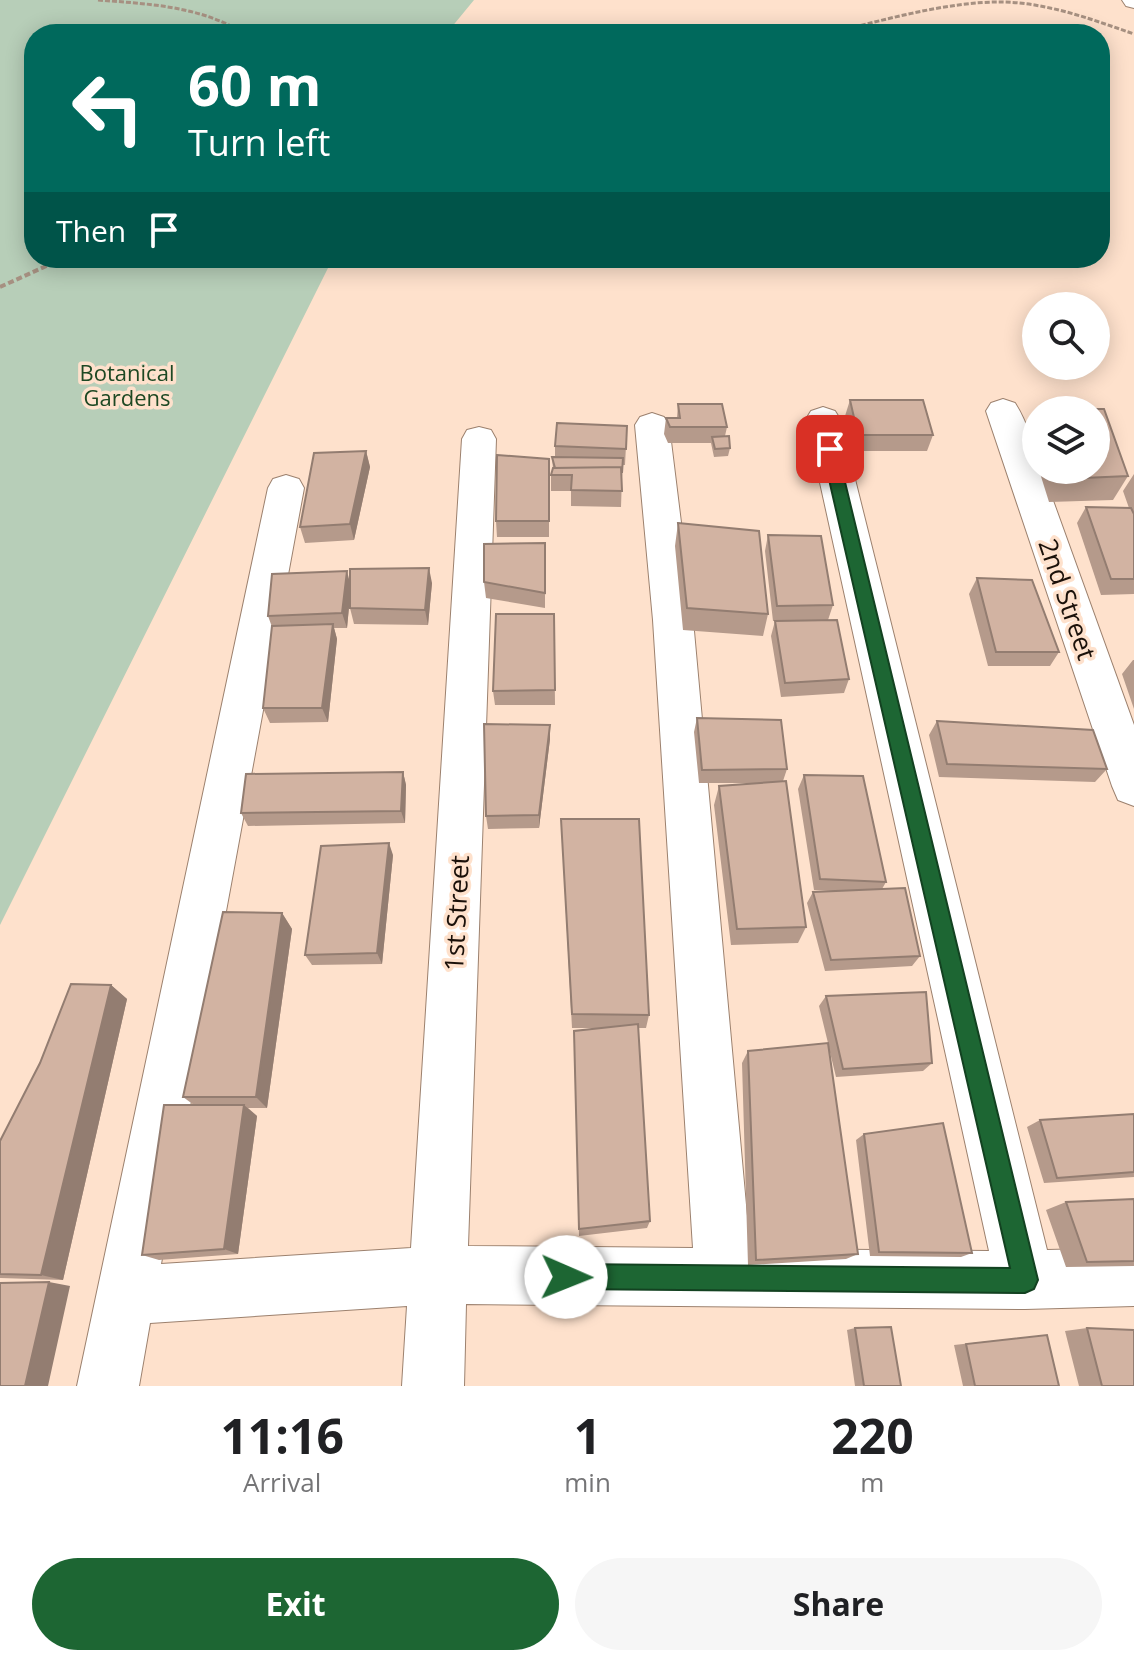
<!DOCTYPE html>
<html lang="en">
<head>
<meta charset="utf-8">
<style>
  :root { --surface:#fff; --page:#f6f6f6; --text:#202124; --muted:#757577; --accent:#1d6633 }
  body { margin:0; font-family:"Open Sans",sans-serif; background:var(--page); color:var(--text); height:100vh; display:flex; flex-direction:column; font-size:30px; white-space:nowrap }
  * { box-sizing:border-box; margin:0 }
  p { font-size:26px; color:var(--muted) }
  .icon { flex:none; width:44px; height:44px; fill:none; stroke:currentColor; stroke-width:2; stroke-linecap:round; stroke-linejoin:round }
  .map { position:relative; height:1386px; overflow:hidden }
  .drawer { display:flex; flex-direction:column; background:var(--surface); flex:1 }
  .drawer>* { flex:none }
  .banner { position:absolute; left:24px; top:24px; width:1086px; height:244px; border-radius:32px; box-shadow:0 4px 20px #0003; background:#00695c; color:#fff; overflow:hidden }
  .controls { position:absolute; left:1022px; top:292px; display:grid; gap:16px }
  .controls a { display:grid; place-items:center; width:88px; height:88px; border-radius:50%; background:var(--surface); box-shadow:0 4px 20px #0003; font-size:40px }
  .pin { position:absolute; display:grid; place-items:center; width:68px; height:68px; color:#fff; margin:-34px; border-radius:16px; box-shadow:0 4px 12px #0006 }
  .me { position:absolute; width:88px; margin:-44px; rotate:91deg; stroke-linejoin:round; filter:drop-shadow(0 0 6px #0008) }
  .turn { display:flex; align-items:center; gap:28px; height:168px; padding:0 32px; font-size:36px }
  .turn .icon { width:104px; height:104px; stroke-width:2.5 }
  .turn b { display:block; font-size:56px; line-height:68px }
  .then { display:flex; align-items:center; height:76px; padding:0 32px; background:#0003; gap:16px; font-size:30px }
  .eta { display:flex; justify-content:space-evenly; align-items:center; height:136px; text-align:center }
  .eta b { font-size:48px; font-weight:700; line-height:56px }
  .action { display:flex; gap:16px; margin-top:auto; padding:16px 32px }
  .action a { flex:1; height:92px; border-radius:48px; background:var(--accent); color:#fff; font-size:32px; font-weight:700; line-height:92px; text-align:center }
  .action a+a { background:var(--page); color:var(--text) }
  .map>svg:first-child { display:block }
  .green { fill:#b7ceb8 }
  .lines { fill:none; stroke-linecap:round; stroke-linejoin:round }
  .street-casing { stroke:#9c816e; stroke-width:2 }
  .path-far1 { stroke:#a69081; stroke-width:3; stroke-dasharray:5 2; stroke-linecap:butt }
  .path { stroke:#a69081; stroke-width:4; stroke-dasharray:6 3; stroke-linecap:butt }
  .street { fill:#fff; fill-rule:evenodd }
  .wall { fill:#b59a8b }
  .shaded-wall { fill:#937d71 }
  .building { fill:#d2b3a2; stroke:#937d71; stroke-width:2 }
  .route { fill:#1d6633; stroke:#134221; stroke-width:2 }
  .labels { text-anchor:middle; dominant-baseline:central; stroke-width:7; stroke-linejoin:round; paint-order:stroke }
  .far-park-label { font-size:22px; fill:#1d4823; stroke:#fee1cc }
  .street-label { font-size:26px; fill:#1a1009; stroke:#fee1cc }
</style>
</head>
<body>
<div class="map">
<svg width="1134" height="1386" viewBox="0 0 1134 1386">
  <rect width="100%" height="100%" fill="#fee1cc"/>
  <path class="green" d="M0,0H474L446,34H34V258H333L0,925Z"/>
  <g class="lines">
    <defs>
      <path id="street" d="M1122,0H1134V8L1126,6Z
        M1003,399L1015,403C1027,422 1036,448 1036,470H1042L1134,725V806L1118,800L1112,786L986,411L991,403Z
        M823,407L835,411L840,419L1047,1250L1134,1248V1306L1025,1309L466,1304L464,1386H402L407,1306L150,1323L139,1386H77L268,488L273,479L286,475L299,479L304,488L161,1264L411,1248L462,439L467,430L479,427L491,430L496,439L468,1246L693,1248L653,620L635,425L640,417L652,413L664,417L669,425L693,620L750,1249L989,1251L806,419L811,411Z"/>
    </defs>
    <use href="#street" class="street-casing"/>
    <path class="path-far1" d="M98,0C149,4 201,6 245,34
      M827,34C880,21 948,1 1003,2C1048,3 1091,19 1134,34"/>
    <path class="path" d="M0,287L64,258"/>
    <use href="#street" class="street"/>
  </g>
  <path class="wall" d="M850,400L933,435L927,451H853L845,416Z
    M678,404L727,427L725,436L730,448L728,456L714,457L711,443H668L664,434L666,418H677Z
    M1039,409H1104L1128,476L1113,500L1049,502L1039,470H1096V410H1039Z
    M1036,416V460L1028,432Z
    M627,426L625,465H623L622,477L621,507L571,506V491H551V475L553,469L552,457H555V446Z
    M366,451L370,467L354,540L305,543L300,527Z
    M549,459V537H497L496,521Z
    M1134,474V594L1101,595L1077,523L1086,507L1129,508L1123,491Z
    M678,523L768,614L763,636L683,630L675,546Z
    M768,535L833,605L828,620L849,679L844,693L781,697L771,636L775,621H773L765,551Z
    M545,543V608L486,598L484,582Z
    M977,578L1059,652L1050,666H988L969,594Z
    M432,583L428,625L354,624L350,608V595L347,628H334L337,639L328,722L270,723L263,708L272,627L268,616L350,584Z
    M554,614L555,705H495L493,691Z
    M1133,660H1134V709L1122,674Z
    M697,718L787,769L783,781L806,927L798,943L731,945L714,805L719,786L766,783H699L694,732Z
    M937,721L1107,769L1095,782L939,777L929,735Z
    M550,725V739L539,828L488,829L486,816Z
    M403,772L406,785L405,823L248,826L241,813Z
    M804,775L886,882L882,889L920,956L912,966L825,971L807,903L813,892L834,891L814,890L798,789Z
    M561,819L649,1015L646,1028H638L650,1221L647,1228L579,1236L574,1044L602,1028H572Z
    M393,855L382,964L312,965L305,955Z
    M282,913L292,929L267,1108H248L257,1116L238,1254L159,1260L142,1255L194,1105L183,1097Z
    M111,985L127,999L63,1280L0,1278V1141Z
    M826,996L932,1063L923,1071L836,1077L828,1044L858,1254L846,1259L748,1265L742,1063L748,1051L828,1043L819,1006Z
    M1134,1114V1177L1044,1183L1027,1127L1040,1120Z
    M864,1134L972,1253L961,1257L870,1256L856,1140Z
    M1134,1199V1266L1066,1267L1046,1210L1066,1202Z
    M855,1328L901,1386H855L847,1330Z
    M1087,1328L1134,1386H1079L1065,1331Z
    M1047,1335L1059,1386H963L954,1345Z"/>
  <path class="shaded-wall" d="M366,451L370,467L354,540L350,524Z
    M429,568L432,583L428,625L425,610Z
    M347,571L351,587L347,628L342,613Z
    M333,624L337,639L328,722L322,708Z
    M550,725V739L539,828V815Z
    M403,772L406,785L405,823L401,811Z
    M389,843L393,855L382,964L377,953Z
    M282,913L292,929L267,1108L256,1097Z
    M111,985L127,999L63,1280L41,1275Z
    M244,1105L257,1116L238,1254L224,1249Z
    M49,1282L70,1286L48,1386H25Z"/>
  <path class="building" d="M850,400H923L933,435H858Z
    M678,404H722L727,427H670L666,418H680Z
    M1039,409H1104L1128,476L1061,479L1059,470H1096V410H1040Z
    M557,423L627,426L626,449L555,446Z
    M729,436L730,448L715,449L712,437Z
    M366,451L350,524L300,527L314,453Z
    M497,455L549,459V521H496Z
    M552,457L623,458L622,473L621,467L555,468Z
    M621,467L622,491L571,490L572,475H551L553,468Z
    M1086,507L1131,508L1134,514V579H1111Z
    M678,523L759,531L768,614L687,608Z
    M768,535L821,536L833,605L777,606Z
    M545,543V593L484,582V544Z
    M429,568L425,610L350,608V569Z
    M347,571L342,613L268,616L272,574Z
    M977,578L1032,580L1059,652H996Z
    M496,614H554L555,690L493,691Z
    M837,620L849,679L785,683L775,621Z
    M333,624L322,708H263L272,626Z
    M697,718L781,720L787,769L702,770Z
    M937,721L1093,730L1107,769L947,764Z
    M484,724L550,725L539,815L486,816Z
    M403,772L401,811L241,813L246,774Z
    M804,775L863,776L886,882L820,879Z
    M786,781L806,927L737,929L719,786Z
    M561,819H639L649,1015L572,1014Z
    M389,843L377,953L305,955L321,846Z
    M905,888L920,956L831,960L813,892Z
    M223,912L282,913L256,1097H183Z
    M71,984L111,985L41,1275L0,1274V1141L40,1063Z
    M926,992L932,1063L843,1069L826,996Z
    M638,1024L650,1221L579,1229L574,1031Z
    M828,1043L858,1254L756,1260L748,1051Z
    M164,1105H244L224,1249L142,1255Z
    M1134,1114V1172L1057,1178L1040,1120Z
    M943,1123L972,1253L879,1252L864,1134Z
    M1134,1199V1261L1087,1262L1066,1202Z
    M49,1282L25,1386H0V1283Z
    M891,1327L901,1386H864L855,1328Z
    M1087,1328L1134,1330V1386H1102Z
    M1047,1335L1059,1386H975L966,1344Z"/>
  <path class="route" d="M830,443L837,449L1038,1280L1034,1289L1025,1293L566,1289L557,1286L553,1277L557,1268L566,1264L1010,1268L822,449Z"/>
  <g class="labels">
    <g class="far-park-label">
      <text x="127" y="372">Botanical<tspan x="127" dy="25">Gardens</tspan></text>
    </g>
    <g class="street-label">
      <text transform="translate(1068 599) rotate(71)">2nd Street</text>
      <text transform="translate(456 913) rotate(-87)">1st Street</text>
    </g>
  </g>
</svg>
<div class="controls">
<a><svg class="icon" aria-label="search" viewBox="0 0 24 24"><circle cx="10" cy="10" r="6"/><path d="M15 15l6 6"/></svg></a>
<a><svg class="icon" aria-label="layers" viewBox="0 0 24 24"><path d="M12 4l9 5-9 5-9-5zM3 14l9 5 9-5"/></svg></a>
</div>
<div class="pin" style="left:830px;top:449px;background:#d93025"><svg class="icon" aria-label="arrive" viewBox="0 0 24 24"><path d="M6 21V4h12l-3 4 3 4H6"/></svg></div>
<svg class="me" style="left:566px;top:1277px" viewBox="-20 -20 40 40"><circle r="19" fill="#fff"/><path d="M0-13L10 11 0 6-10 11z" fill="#1d6633"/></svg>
<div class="banner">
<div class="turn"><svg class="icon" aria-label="left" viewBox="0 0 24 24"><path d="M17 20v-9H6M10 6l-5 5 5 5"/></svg><div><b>60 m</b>Turn left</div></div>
<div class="then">Then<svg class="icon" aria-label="arrive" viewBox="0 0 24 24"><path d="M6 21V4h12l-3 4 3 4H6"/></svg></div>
</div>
</div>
<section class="drawer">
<div class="eta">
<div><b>11:16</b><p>Arrival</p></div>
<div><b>1</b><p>min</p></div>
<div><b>220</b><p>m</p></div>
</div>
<div class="action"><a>Exit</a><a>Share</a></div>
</section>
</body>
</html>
